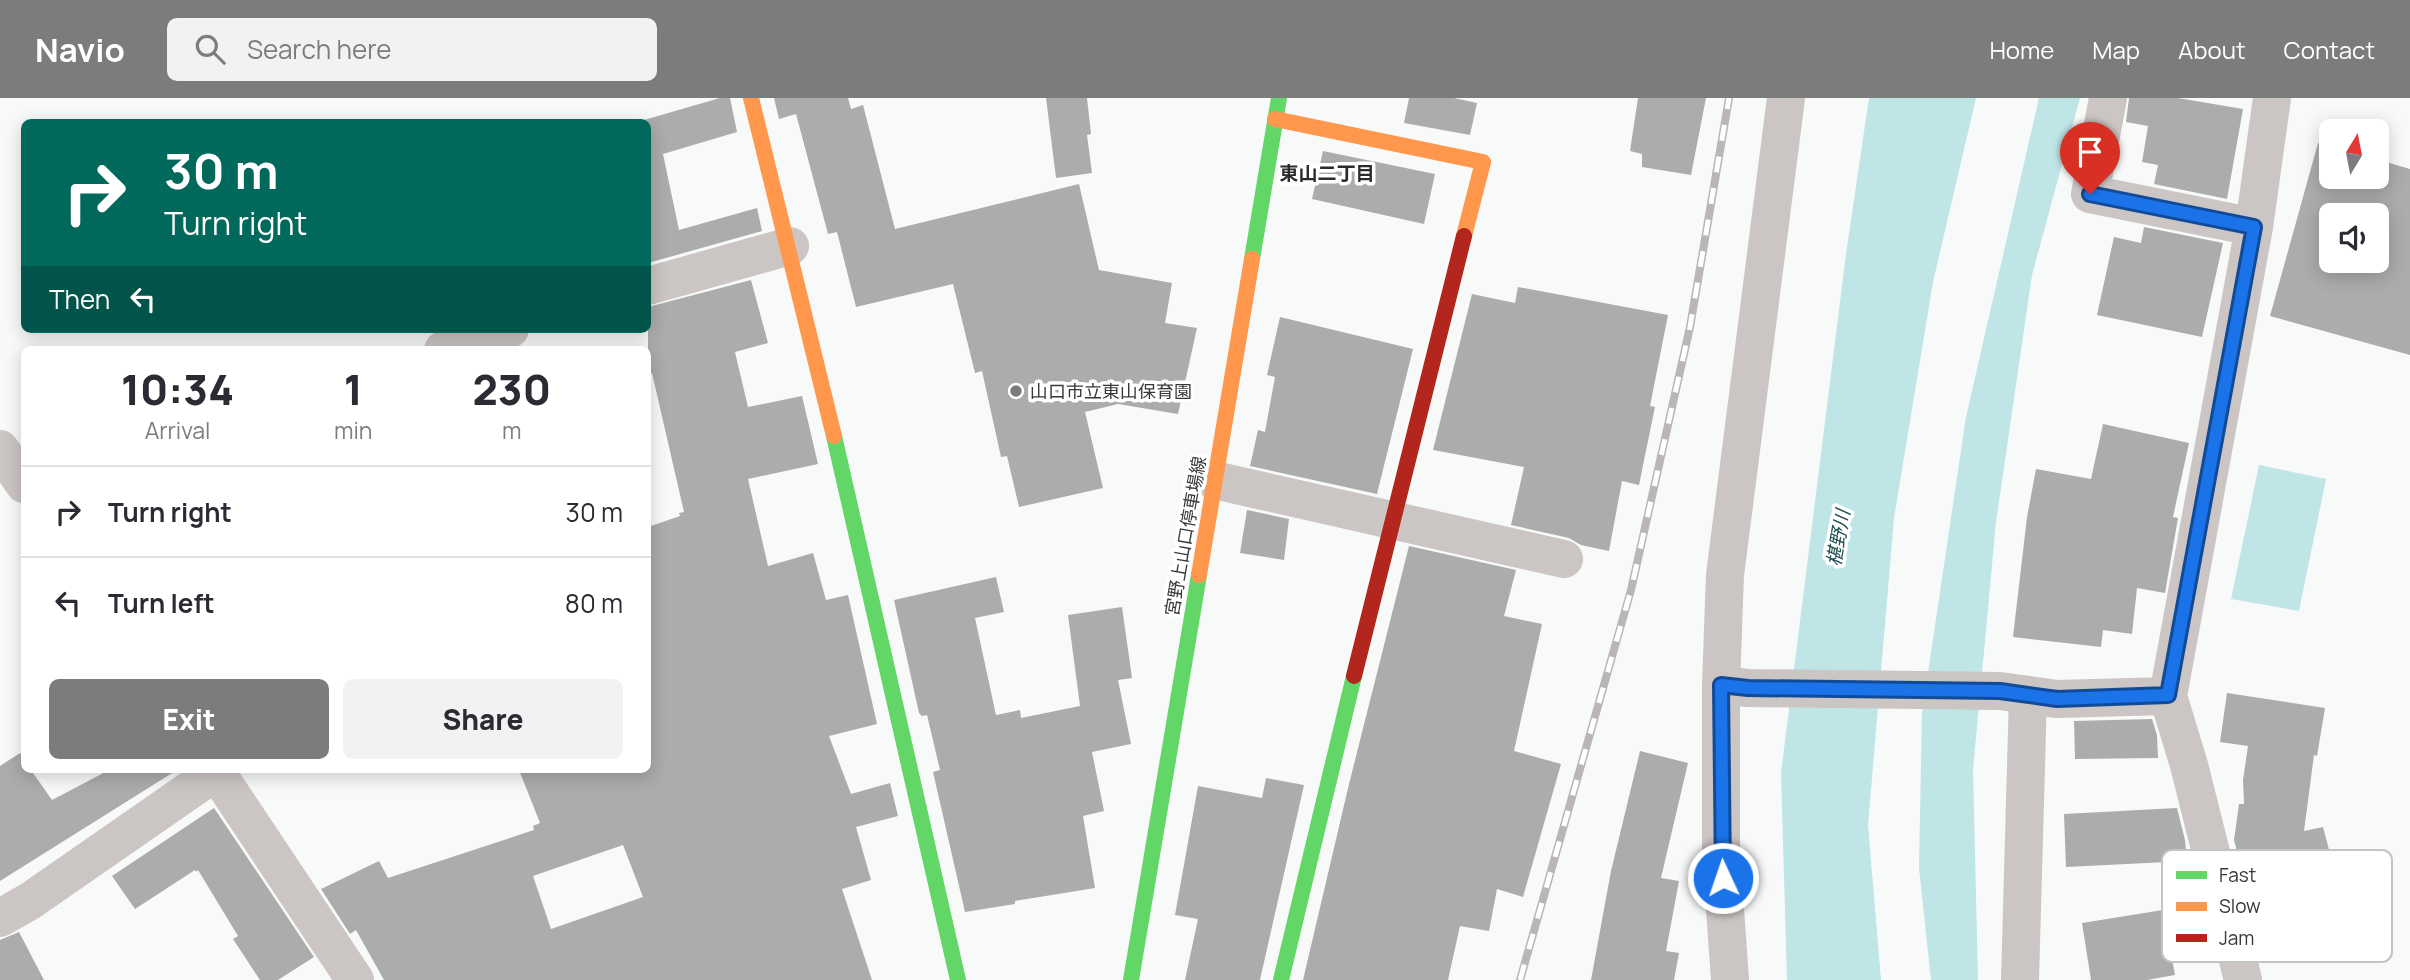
<!DOCTYPE html>
<html lang="en">
<head>
<meta charset="utf-8">
<style>
  :root { --surface:#fff; --page:#f2f2f3; --text:#2b2b33; --muted:#7c7c81; --line:#e1e1e2; --accent:#7b7c7c }
  body { margin:0; font-family:Manrope,"Noto Sans JP",sans-serif; background:var(--page); color:var(--text); height:100vh; display:flex; flex-direction:column; font-size:26px; white-space:nowrap }
  * { box-sizing:border-box; margin:0 }
  p { font-size:23px; color:var(--muted) }
  .icon { flex:none; width:38px; height:38px; fill:none; stroke:currentColor; stroke-width:2; stroke-linecap:round; stroke-linejoin:round }
  .map { position:relative; flex:1; overflow:hidden }
  .details { position:absolute; left:21px; top:248px; width:630px; height:427px; display:flex; flex-direction:column; background:var(--surface); border-radius:10px; box-shadow:0 4px 18px #0003 }
  .details>* { flex:none }
  .top-card { position:absolute; left:21px; top:21px; width:630px; height:214px; border-radius:10px; box-shadow:0 4px 18px #0003; background:#00695c; color:#fff; overflow:hidden }
  .needle { width:46px; rotate:10deg }
  .tools { position:absolute; left:2319px; top:21px; display:grid; gap:14px }
  .tools a { display:grid; place-items:center; width:70px; height:70px; border-radius:10px; background:var(--surface); box-shadow:0 4px 18px #0003; font-size:35px }
  .pin { position:absolute; display:grid; place-items:center; width:60px; height:60px; color:#fff; margin:-72px -30px; border-radius:50% 50% 50% 0; rotate:-45deg; box-shadow:0 0 7px #0007 }
  .pin .icon { rotate:45deg }
  .me { position:absolute; width:77px; margin:-38px; rotate:357deg; stroke-linejoin:round; filter:drop-shadow(0 0 5px #0008) }
  .turn { display:flex; align-items:center; gap:24px; height:147px; padding:0 28px; font-size:32px }
  .turn .icon { width:91px; height:91px; stroke-width:2.5 }
  .turn b { display:block; font-size:49px; line-height:60px }
  .then { display:flex; align-items:center; height:66px; padding:0 28px; background:#0003; gap:14px; font-size:26px }
  .eta { display:flex; justify-content:space-evenly; align-items:center; height:119px; text-align:center }
  .eta b { font-size:42px; font-weight:800; line-height:49px }
  .cta { display:flex; gap:14px; margin-top:auto; padding:14px 28px }
  .cta a { flex:1; height:80px; border-radius:10px; background:var(--accent); color:#fff; font-size:28px; font-weight:800; line-height:80px; text-align:center }
  .cta a+a { background:var(--page); color:var(--text) }
  ul { padding:0; list-style:none }
  li { display:flex; align-items:center; gap:21px; height:91px; padding:0 28px; border-top:2px solid var(--line) }
  li div { flex:1 }
  li b { display:block; font-size:26px }
  li em { font-style:normal }
  header { display:flex; align-items:center; gap:42px; box-sizing:border-box; height:98px; padding:0 35px; background:var(--accent); color:#fff }
  header strong { font-size:33px }
  nav { display:flex; gap:38px; margin-inline-start:auto; font-size:24px }
  .search { width:490px; height:63px; background:var(--page); display:flex; align-items:center; gap:18px; box-sizing:border-box; padding:0 24px; border-radius:10px; color:var(--muted); font-size:26px }
  .map>svg:first-child { display:block }
  .water { fill:#bfe5e7 }
  .building { fill:#acacac; fill-rule:evenodd }
  .lines { fill:none; stroke-linecap:round; stroke-linejoin:round }
  .street { stroke:#cbc5c3; stroke-width:38 }
  .fast { stroke:#63d668; stroke-width:16 }
  .slow { stroke:#ff974d; stroke-width:16 }
  .jam { stroke:#b3261e; stroke-width:16 }
  .rail-casing { stroke:#b9b6b5; stroke-width:8 }
  .rail { stroke:#fff; stroke-width:5; stroke-dasharray:16; stroke-linecap:butt }
  .route-casing { stroke:#114b97; stroke-width:18 }
  .route { stroke:#1a73e8; stroke-width:12 }
  .poi-dot { fill:#7b7c7c; stroke:#fff; stroke-width:2.5 }
  .labels { text-anchor:middle; dominant-baseline:central; stroke-width:7; stroke-linejoin:round; paint-order:stroke }
  .poi-label { font-size:18px; fill:#373839; stroke:#fff; text-anchor:start }
  .street-label { font-size:18px; fill:#373839; stroke:#fff }
  .neighbourhood-label { font-size:19px; font-weight:bold; fill:#2a2b2c; stroke:#fff }
  .water-label { font-size:19px; font-style:italic; fill:#1f4f51; stroke:#fff }
  .key { fill:#fff; stroke:#c3c3c4; stroke-width:2 }
  .key-label { font-size:19px; fill:#373839 }
</style>
</head>
<body>
<header>
<strong>Navio</strong>
<div class="search"><svg class="icon" aria-label="search" viewBox="0 0 24 24"><circle cx="10" cy="10" r="6"/><path d="M15 15l6 6"/></svg>Search here</div>
<nav><a>Home</a><a>Map</a><a>About</a><a>Contact</a></nav>
</header>
<div class="map">
<svg width="2410" height="882" viewBox="0 0 2410 882">
  <rect width="100%" height="100%" fill="#f8f9f9"/>
  <path class="water" d="M1869,0H1976L1933,184L1894,420L1868,727L1881,882H1787L1781,675L1846,156Z
    M2039,0H2080L2032,177L1996,424L1973,672L1978,882H1931L1919,770L1922,615L1966,319Z
    M2259,367L2326,381L2299,513L2231,501Z"/>
  <path class="building" d="M720,0H730L737,34L663,56L679,132L757,110L762,133L648,165V46L651,45L648,24L644,22Z
    M774,0H848L851,11L863,7L895,131L1079,86L1099,172L1172,185L1165,225L1197,230L1178,316L1118,306L1085,314L1103,390L1019,409L1007,358L1001,359L982,273L975,275L953,186L856,209L837,134L828,136L796,16L779,21Z
    M1046,0H1087L1091,36L1087,37L1092,75L1056,80Z
    M1409,0H1454L1477,5L1470,37L1404,25Z
    M1638,0H1706L1691,77L1642,69V56L1630,53Z
    M2129,0H2178L2243,11L2227,101L2154,86L2158,67L2142,64L2148,28L2126,24Z
    M2318,45L2331,48V79H2376V61L2410,71V257L2270,218ZM2331,117H2376V163H2331Z
    M1323,53L1435,76L1424,126L1312,101Z
    M2144,129L2223,145L2202,239L2097,217L2114,139L2141,145Z
    M751,182L768,245L735,254L748,309L802,298L818,366L748,381L768,468L813,455L826,502L848,497L877,626L829,638L851,696L890,685L898,718L856,729L871,782L842,791L872,882H384L356,832L350,836L321,791L379,763L388,780L534,732L533,728L540,725L519,672H648V429L680,418L679,415L684,414L652,275L648,276V209ZM623,747L643,799L551,831L533,778Z
    M1518,189L1668,217L1650,308L1655,309L1639,387L1622,383L1609,453L1581,447L1569,440L1511,427L1524,369L1433,352L1472,196L1515,205Z
    M1280,219L1413,251L1377,396L1250,368L1258,332L1265,334L1275,279L1267,277Z
    M2103,326L2189,345L2173,419L2178,420L2165,495L2137,490L2132,536L2103,532L2101,549L2013,539L2027,419L2036,371L2091,381Z
    M1247,412L1289,421L1284,462L1240,455Z
    M1409,448L1516,472L1504,518L1542,526L1514,653L1561,666L1523,799L1497,791L1489,833L1460,828L1448,882H1303L1349,686Z
    M996,479L1004,514L975,520L996,617L1020,612L1021,620L1080,608L1068,517L1122,509L1132,580L1118,582L1131,646L1092,654L1104,713L1083,718L1095,790L1015,803V806L965,814L933,674L940,672L927,617L922,618L919,615L894,502Z
    M2227,595L2325,610L2317,658L2314,657L2304,733L2323,729L2337,782L2284,796L2279,758L2239,760L2234,742L2239,706H2244L2243,682L2248,648L2220,644Z
    M2152,621L2157,637L2158,660L2075,661L2074,623Z
    M1640,653L1688,665L1661,780L1679,783L1666,853L1679,855L1674,882H1591L1611,773Z
    M20,655L24,662V672H31L52,702L109,672H177L0,783V668Z
    M1266,680L1304,687L1260,882H1185L1198,821L1175,817L1198,688L1262,700Z
    M214,710L314,859L278,882H260L233,841L238,838L198,772L196,774L195,772L135,811L112,778Z
    M2177,710L2185,742L2187,763L2066,769L2064,716Z
    M2163,812L2175,877L2147,882H2091L2082,825Z
    M19,834L44,882H0V842Z"/>
  <g class="lines">
    <path class="street" d="M2108,0L2090,96L2254,129
      M648,188L790,148
      M443,252L510,231
      M0,351L24,386
      M1214,382L1564,461
      M1721,587L1748,590L2000,593L2057,601L2168,598
      M215,672L355,882
      M0,820L30,803L216,674
      M1730,882L1721,754V587L1725,477L1786,0
      M2020,882L2028,597
      M2243,882L2189,667L2168,598L2254,129L2272,0"/>
    <path class="fast" d="M1252,161L1279,0
      M834,338L958,882
      M1131,882L1199,477
      M1281,882L1354,578"/>
    <path class="slow" d="M751,0L834,338
      M1275,21L1483,64L1464,138
      M1199,477L1252,161"/>
    <path class="jam" d="M1354,578L1464,138"/>
    <defs>
      <path id="rail" d="M1520,882L1631,492L1690,229L1729,0"/>
    </defs>
    <use href="#rail" class="rail-casing"/>
    <use href="#rail" class="rail"/>
  </g>
  <g class="lines">
    <defs>
      <path id="route" d="M1723,780L1721,587L1748,590L2000,593L2057,601L2168,597L2254,129L2090,96"/>
    </defs>
    <use href="#route" class="route-casing"/>
    <use href="#route" class="route"/>
  </g>
  <circle class="poi-dot" cx="1016" cy="293" r="7"/>
  <g class="labels">
    <g class="poi-label">
      <text x="1030" y="293">山口市立東山保育園</text>
    </g>
    <g class="street-label">
      <text transform="translate(1185 438) rotate(-80)">宮野上山口停車場線</text>
    </g>
    <g class="neighbourhood-label">
      <text x="1327" y="75">東山二丁目</text>
    </g>
    <g class="water-label">
      <text transform="translate(1838 440) rotate(-80)">椹野川</text>
    </g>
  </g>
  <rect x="2162" y="752" width="230" height="112" rx="10" class="key"/>
  <rect x="2176" y="773" width="31" height="8" fill="#63d668"/>
  <rect x="2176" y="804" width="31" height="9" fill="#ff974d"/>
  <rect x="2176" y="836" width="31" height="8" fill="#b3261e"/>
  <g class="key-label">
    <text x="2219" y="784">Fast</text>
    <text x="2219" y="815">Slow</text>
    <text x="2219" y="847">Jam</text>
  </g>
</svg>
<div class="tools">
<a><svg class="needle" viewBox="-14 -14 28 28"><path d="M0-13l5 13h-10z" fill="#e53935"/><path d="M0 13l5-13h-10z" fill="#7c7c81"/></svg></a>
<a><svg class="icon" aria-label="sound" viewBox="0 0 24 24"><path d="M4 9h4l5-4v14l-5-4H4zM17 9q2 3 0 6"/></svg></a>
</div>
<div class="pin" style="left:2090px;top:96px;background:#d93025"><svg class="icon" aria-label="arrive" viewBox="0 0 24 24"><path d="M6 21V4h12l-3 4 3 4H6"/></svg></div>
<svg class="me" style="left:1723px;top:780px" viewBox="-20 -20 40 40"><circle r="17" fill="#1a73e8" stroke="#fff" stroke-width="3"/><path d="M0-11L8 9 0 5-8 9z" fill="#fff"/></svg>
<div class="top-card">
<div class="turn"><svg class="icon" aria-label="right" viewBox="0 0 24 24"><path d="M7 20v-9h11M14 6l5 5-5 5"/></svg><div><b>30 m</b>Turn right</div></div>
<div class="then">Then<svg class="icon" aria-label="left" viewBox="0 0 24 24"><path d="M17 20v-9H6M10 6l-5 5 5 5"/></svg></div>
</div>
<section class="details">
<div class="eta">
<div><b>10:34</b><p>Arrival</p></div>
<div><b>1</b><p>min</p></div>
<div><b>230</b><p>m</p></div>
</div>
<ul>
<li><svg class="icon" aria-label="right" viewBox="0 0 24 24"><path d="M7 20v-9h11M14 6l5 5-5 5"/></svg><div><b>Turn right</b></div><em>30 m</em></li>
<li><svg class="icon" aria-label="left" viewBox="0 0 24 24"><path d="M17 20v-9H6M10 6l-5 5 5 5"/></svg><div><b>Turn left</b></div><em>80 m</em></li>
</ul>
<div class="cta"><a>Exit</a><a>Share</a></div>
</section>
</div>
</body>
</html>
